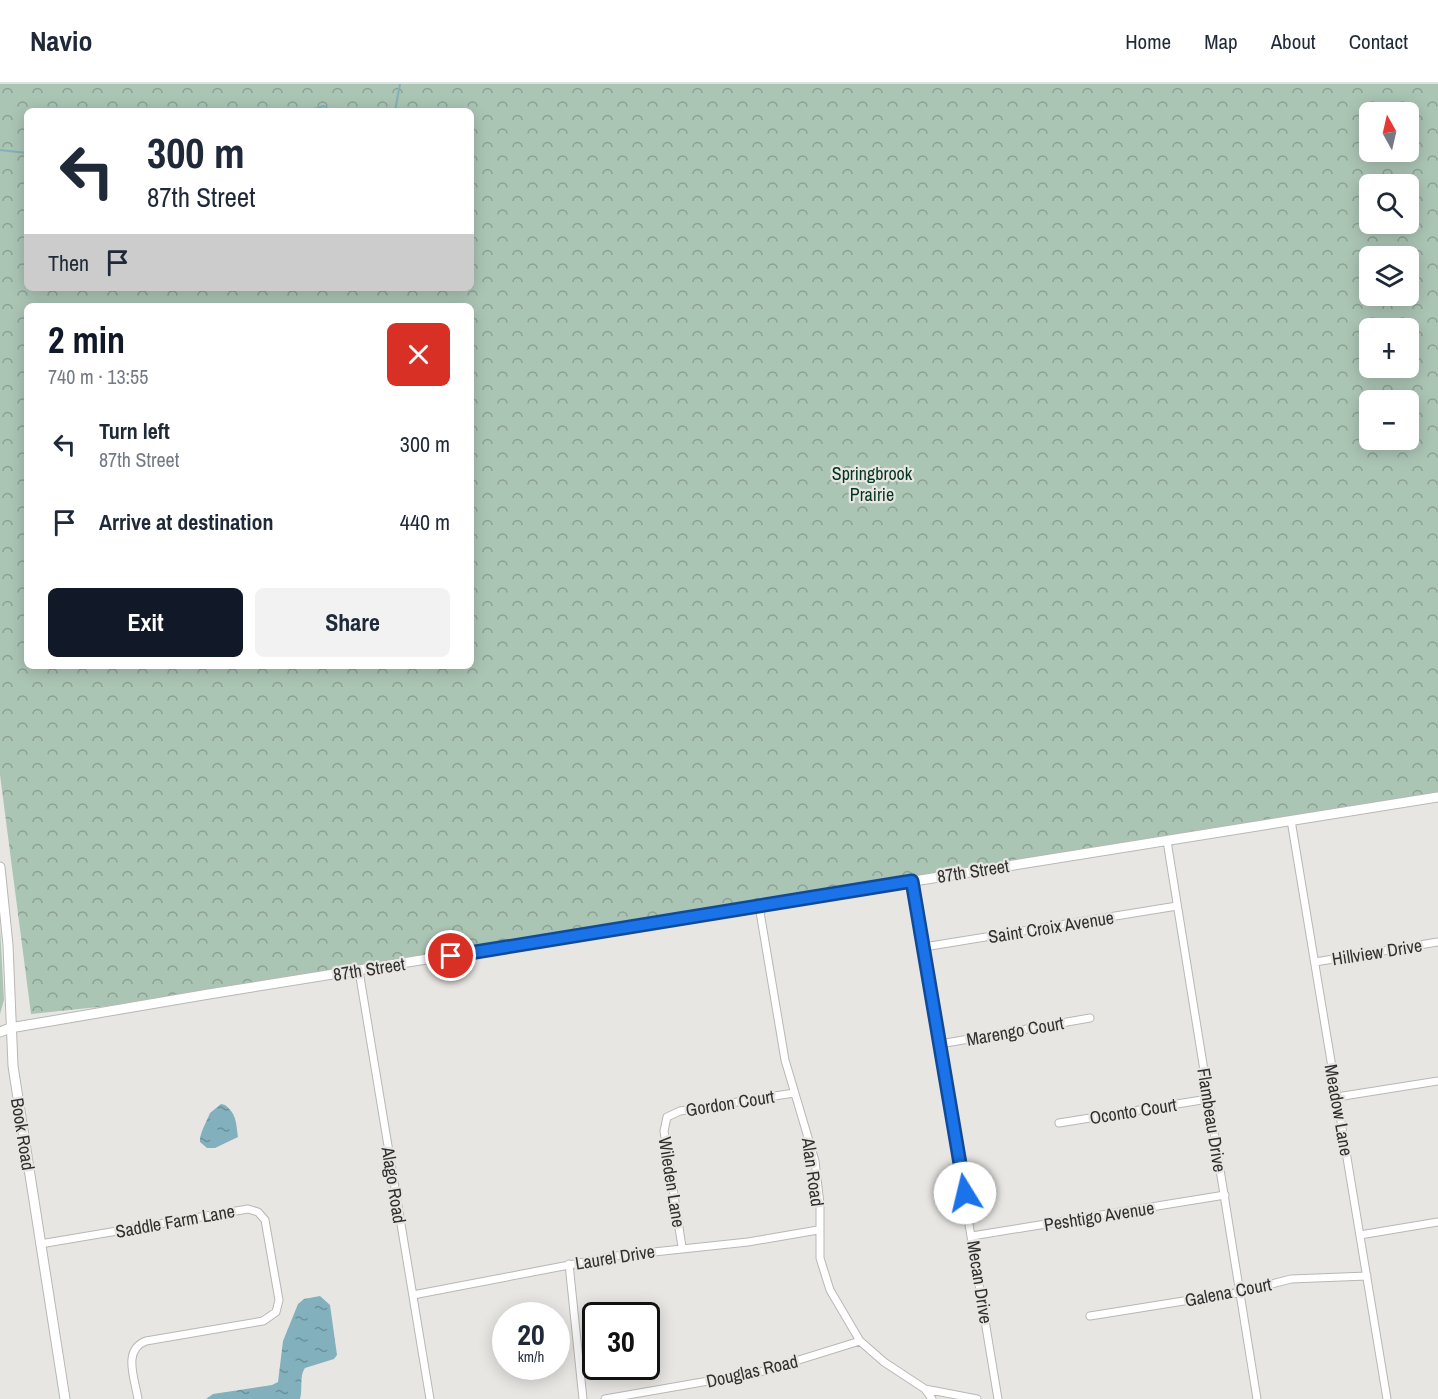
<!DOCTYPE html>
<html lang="en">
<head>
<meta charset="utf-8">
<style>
  :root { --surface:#fff; --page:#f2f2f3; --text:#1f2937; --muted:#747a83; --line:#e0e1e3; --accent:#111827 }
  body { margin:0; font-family:"Archivo Narrow",sans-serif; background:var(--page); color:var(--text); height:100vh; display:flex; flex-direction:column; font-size:22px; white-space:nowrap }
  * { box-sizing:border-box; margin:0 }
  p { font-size:20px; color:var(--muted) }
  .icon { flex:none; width:33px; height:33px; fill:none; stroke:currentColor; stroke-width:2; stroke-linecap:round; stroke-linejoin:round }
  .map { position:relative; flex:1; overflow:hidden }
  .drawer { position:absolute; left:24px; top:219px; width:450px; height:366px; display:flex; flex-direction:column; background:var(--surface); border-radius:9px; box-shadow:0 3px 15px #0003 }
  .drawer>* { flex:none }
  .top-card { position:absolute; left:24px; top:24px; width:450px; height:183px; border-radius:9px; box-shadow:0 3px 15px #0003; background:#fff; color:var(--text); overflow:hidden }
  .needle { width:39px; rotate:352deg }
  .controls { position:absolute; left:1359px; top:18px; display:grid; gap:12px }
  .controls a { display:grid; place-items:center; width:60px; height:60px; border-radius:9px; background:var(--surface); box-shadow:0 3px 15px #0003; font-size:30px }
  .speed { position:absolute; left:492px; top:1218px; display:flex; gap:12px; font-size:30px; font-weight:700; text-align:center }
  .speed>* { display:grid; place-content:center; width:78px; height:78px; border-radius:50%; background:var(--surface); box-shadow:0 3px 15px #0003; line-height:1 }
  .speed small { font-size:15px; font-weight:400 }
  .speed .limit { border:3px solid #111; border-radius:9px; background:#fff; color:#111 }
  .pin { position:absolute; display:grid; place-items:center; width:51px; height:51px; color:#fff; margin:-26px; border:3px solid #fff; border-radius:50%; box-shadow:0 2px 6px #0007 }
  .me { position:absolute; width:66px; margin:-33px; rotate:351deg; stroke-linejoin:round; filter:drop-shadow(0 0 4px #0008) }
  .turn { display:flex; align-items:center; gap:21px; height:126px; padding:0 24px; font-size:27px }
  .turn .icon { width:78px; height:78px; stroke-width:2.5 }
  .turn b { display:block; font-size:42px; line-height:51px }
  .then { display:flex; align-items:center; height:57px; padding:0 24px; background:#0003; gap:12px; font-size:22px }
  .round { display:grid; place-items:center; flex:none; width:63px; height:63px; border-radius:9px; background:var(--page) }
  .summary { display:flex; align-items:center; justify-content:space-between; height:102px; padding:0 24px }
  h1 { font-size:36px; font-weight:800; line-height:45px; color:var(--accent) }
  .button { display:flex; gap:12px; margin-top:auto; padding:12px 24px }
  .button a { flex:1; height:69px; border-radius:9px; background:var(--accent); color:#fff; font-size:24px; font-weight:800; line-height:69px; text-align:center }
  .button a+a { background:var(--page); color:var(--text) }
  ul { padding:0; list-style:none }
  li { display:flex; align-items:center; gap:18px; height:78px; padding:0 24px }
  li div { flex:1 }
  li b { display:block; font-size:22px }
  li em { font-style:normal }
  header { display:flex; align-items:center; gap:36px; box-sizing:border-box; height:84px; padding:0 30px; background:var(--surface); border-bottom:2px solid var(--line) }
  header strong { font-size:28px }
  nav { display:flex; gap:33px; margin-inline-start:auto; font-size:21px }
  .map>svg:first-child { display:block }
  .grass { fill:#abc5b5 }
  .park { fill:url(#park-crowns); fill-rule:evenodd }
  .water { fill:url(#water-ripples) }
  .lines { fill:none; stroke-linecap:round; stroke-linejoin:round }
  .stream { stroke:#82b0bd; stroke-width:2 }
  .minor-casing { stroke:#b9b7b5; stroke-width:9 }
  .tertiary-casing { stroke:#b9b7b5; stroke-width:11 }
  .minor { stroke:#fff; stroke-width:7 }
  .tertiary { stroke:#fff; stroke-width:9 }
  .route-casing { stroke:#114b97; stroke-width:15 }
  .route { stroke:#1a73e8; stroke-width:10 }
  .labels { text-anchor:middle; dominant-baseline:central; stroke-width:4.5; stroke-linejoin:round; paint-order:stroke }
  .park-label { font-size:18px; fill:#02351f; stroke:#e8e6e3 }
  .street-label { font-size:18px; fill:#31302f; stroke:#e8e6e3 }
</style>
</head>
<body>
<header>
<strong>Navio</strong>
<nav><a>Home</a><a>Map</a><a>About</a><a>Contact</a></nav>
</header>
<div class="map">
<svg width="1438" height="1315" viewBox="0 0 1438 1315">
  <defs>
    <pattern id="park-crowns" width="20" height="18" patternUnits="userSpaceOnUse" patternTransform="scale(1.5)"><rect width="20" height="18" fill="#abc5b5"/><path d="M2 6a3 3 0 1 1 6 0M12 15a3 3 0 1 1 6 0" fill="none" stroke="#8ca094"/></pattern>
    <pattern id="water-ripples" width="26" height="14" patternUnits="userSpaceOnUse" patternTransform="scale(1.5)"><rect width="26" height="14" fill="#82b0bd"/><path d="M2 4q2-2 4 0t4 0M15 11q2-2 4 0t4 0" fill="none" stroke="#6b909a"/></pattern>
  </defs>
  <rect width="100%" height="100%" fill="#e8e6e3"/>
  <path class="grass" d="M0,844L4,916L0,930Z"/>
  <path class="park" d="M0,0H1438V709L862,805L108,922L31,930L0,691ZM27,27H471V204H27ZM1370,28H1408V68H1370ZM1370,100H1408V140H1370ZM1370,172H1408V212H1370ZM27,222H471V582H27ZM1370,244H1408V284H1370ZM1370,316H1408V356H1370Z"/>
  <path class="water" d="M221,1020L225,1021C237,1030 236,1040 238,1053L215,1064H207L200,1058C199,1050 207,1037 210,1029Z
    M320,1212L330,1221L337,1271L334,1275L305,1284C299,1292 303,1305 300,1315H206L213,1310L272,1301L278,1298L283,1257L298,1220L304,1215Z"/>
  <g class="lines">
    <path class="stream" d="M306,27L324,22L331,27
      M395,27L400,0
      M0,66L27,69"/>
    <defs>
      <path id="minor" d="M1291,736L1387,1315
        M1167,757L1257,1315
        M912,797L998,1315
        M759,822L785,976L815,1077L820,1120V1174L830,1206L860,1257L884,1278L925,1305L932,1315
        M924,863L1177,822
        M1315,878L1438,858
        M359,887L430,1315
        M940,960L1090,934
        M1337,1013L1438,997
        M1059,1039L1208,1015
        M1360,1151L1438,1138
        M972,1152L1225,1111
        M40,1160L248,1125L258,1128L265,1136L279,1216L276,1228L263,1237L146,1257C122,1266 135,1295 138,1315
        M682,1163L664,1047L667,1033L680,1027L794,1009
        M569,1180L583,1315
        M413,1211L616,1172L748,1158L818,1146
        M1090,1232L1240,1208L1291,1195L1367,1192
        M925,1305L977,1315
        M605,1315L760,1288L860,1257"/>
      <path id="tertiary" d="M0,783L8,861L13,982L65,1315
        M0,948L10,944L209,910L1438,713"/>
    </defs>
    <use href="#minor" class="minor-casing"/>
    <use href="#tertiary" class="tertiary-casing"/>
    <use href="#minor" class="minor"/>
    <use href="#tertiary" class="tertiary"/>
  </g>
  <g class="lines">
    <defs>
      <path id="route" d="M451,872L912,797L965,1109"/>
    </defs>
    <use href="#route" class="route-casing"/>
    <use href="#route" class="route"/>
  </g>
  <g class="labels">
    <g class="park-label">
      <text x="872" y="389">Springbrook<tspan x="872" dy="21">Prairie</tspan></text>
    </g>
    <g class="street-label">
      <text transform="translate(973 787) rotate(-9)">87th Street</text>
      <text transform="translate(1051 843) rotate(-9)">Saint Croix Avenue</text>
      <text transform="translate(1377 868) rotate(-9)">Hillview Drive</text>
      <text transform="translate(369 885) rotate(-9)">87th Street</text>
      <text transform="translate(1015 947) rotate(-10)">Marengo Court</text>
      <text transform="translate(730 1019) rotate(-9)">Gordon Court</text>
      <text transform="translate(1339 1026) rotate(80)">Meadow Lane</text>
      <text transform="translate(1133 1027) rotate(-9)">Oconto Court</text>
      <text transform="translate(1212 1036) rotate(81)">Flambeau Drive</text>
      <text transform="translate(23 1050) rotate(81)">Book Road</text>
      <text transform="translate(813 1088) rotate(82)">Alan Road</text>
      <text transform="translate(672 1098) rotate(81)">Wileden Lane</text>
      <text transform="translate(394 1101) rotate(81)">Alago Road</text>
      <text transform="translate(1099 1132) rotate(-9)">Peshtigo Avenue</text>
      <text transform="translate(175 1137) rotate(-10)">Saddle Farm Lane</text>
      <text transform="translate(615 1173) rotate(-9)">Laurel Drive</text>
      <text transform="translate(980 1198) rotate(81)">Mecan Drive</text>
      <text transform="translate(1228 1208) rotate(-11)">Galena Court</text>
      <text transform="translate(752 1287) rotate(-13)">Douglas Road</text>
    </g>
  </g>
</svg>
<div class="controls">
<a><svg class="needle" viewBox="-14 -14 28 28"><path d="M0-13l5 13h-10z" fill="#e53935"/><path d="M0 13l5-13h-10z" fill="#747a83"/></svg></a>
<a><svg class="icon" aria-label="search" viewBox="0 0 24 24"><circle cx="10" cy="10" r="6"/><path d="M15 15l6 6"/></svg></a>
<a><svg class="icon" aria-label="layers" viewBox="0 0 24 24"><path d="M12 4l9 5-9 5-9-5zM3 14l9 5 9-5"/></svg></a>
<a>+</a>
<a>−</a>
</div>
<div class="speed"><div>20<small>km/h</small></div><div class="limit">30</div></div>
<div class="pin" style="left:451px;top:872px;background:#d93025"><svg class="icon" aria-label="arrive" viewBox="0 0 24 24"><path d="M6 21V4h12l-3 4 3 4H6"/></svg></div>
<svg class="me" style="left:965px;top:1109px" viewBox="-20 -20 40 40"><circle r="19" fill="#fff"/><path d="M0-13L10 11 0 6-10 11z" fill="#1a73e8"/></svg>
<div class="top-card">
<div class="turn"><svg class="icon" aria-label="left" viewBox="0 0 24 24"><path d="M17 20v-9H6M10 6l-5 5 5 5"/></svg><div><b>300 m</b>87th Street</div></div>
<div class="then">Then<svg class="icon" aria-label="arrive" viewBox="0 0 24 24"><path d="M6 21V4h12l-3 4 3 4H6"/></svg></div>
</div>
<section class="drawer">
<div class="summary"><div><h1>2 min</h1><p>740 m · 13:55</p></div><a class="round" style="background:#d93025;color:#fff"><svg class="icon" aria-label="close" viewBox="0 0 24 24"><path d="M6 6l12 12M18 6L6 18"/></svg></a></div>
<ul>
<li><svg class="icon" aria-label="left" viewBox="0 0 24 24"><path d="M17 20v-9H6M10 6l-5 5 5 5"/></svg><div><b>Turn left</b><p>87th Street</p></div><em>300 m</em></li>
<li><svg class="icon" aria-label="arrive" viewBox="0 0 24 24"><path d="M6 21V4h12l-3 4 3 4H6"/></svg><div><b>Arrive at destination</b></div><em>440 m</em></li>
</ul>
<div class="button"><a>Exit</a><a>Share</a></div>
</section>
</div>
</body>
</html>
